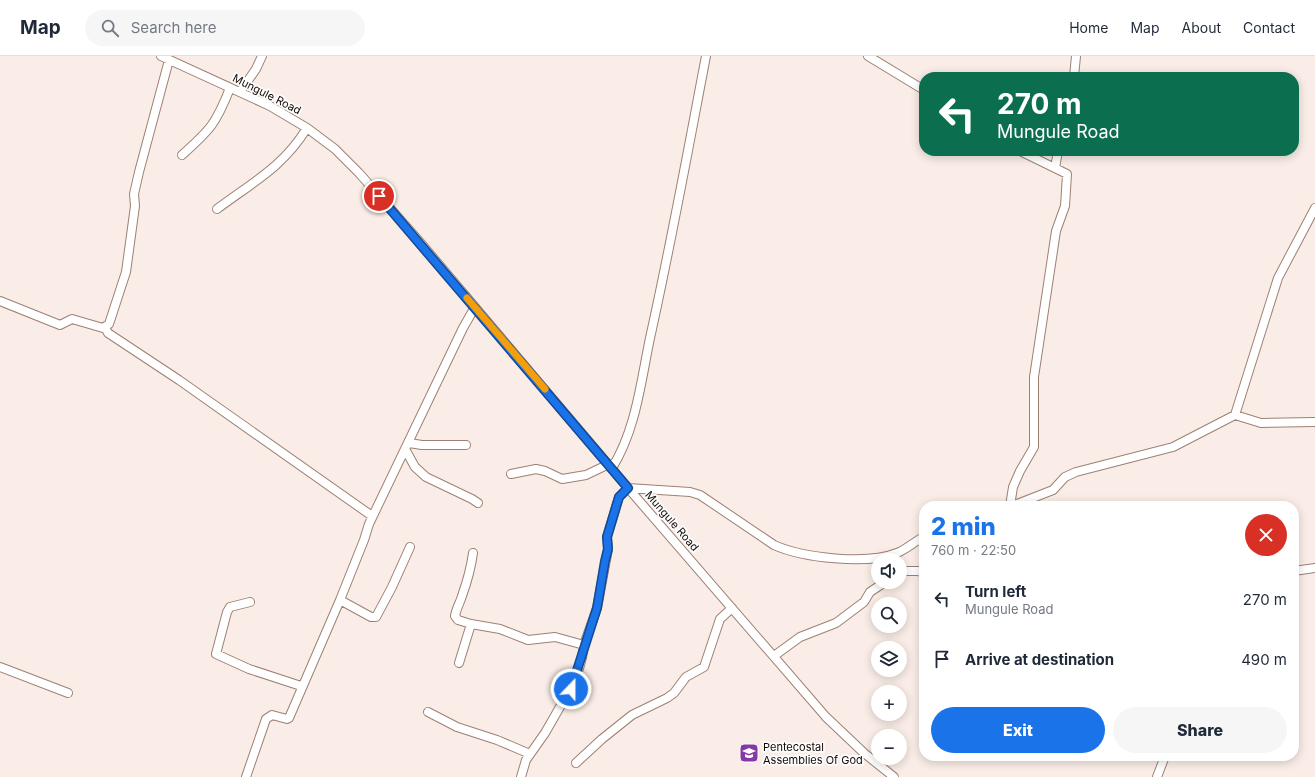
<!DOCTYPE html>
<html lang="en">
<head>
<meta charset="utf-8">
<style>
  :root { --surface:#fff; --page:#f6f6f7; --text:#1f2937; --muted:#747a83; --line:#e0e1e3; --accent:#1a73e8 }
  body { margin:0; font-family:Inter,sans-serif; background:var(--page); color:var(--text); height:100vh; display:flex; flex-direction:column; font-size:15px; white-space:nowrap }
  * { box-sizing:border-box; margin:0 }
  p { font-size:13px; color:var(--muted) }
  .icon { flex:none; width:22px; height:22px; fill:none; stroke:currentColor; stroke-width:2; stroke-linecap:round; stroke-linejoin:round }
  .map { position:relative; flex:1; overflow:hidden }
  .panel { position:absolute; left:919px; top:445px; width:380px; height:260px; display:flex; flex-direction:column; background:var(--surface); border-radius:16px; box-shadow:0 2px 10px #0003 }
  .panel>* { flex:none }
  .guide { position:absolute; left:919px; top:16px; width:380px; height:84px; border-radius:16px; box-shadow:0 2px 10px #0003; background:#0b6e4f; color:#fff; overflow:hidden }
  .fabs { position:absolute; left:871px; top:497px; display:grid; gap:8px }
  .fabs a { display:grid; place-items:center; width:36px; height:36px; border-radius:50%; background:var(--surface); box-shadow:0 2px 10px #0003; font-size:20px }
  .pin { position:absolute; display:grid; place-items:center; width:34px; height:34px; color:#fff; margin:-17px; border:2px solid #fff; border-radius:50%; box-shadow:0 1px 4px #0007 }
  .me { position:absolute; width:44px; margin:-22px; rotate:22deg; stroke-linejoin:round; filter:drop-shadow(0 0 3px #0008) }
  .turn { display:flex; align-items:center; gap:14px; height:84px; padding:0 12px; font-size:18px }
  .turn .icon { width:52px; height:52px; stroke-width:2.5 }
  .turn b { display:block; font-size:28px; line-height:34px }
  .round { display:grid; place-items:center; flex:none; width:42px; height:42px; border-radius:21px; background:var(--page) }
  .headline { display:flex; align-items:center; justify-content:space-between; height:68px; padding:0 12px }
  h1 { font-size:24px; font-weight:800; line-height:30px; color:var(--accent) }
  .button { display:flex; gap:8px; margin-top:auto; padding:8px 12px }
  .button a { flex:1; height:46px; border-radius:24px; background:var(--accent); color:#fff; font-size:16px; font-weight:800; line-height:46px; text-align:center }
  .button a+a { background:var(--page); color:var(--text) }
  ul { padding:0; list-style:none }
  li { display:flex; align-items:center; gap:12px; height:60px; padding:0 12px }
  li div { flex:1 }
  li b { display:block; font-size:15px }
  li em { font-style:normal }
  header { display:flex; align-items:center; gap:24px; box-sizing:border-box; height:56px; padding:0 20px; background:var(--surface); border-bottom:1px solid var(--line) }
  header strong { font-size:19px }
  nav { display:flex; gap:22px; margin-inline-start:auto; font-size:14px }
  .search { width:280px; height:36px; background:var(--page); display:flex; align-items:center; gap:10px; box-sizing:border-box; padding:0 14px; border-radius:22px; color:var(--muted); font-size:15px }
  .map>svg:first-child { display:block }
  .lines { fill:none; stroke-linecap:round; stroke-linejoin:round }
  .minor-casing { stroke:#9d8074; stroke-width:10 }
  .minor { stroke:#fff; stroke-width:8 }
  .route-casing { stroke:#114b97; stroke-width:10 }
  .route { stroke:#1a73e8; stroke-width:7 }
  .slow { stroke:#f59e0b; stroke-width:7 }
  .labels { text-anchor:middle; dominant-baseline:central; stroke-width:3.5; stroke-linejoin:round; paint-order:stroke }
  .street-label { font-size:11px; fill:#130905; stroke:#fdfdfd }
  .poi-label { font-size:11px; fill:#130905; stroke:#fdfdfd; text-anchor:start }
</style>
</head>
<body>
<header>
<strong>Map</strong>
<div class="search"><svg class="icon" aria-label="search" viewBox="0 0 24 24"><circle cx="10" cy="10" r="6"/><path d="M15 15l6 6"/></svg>Search here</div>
<nav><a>Home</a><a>Map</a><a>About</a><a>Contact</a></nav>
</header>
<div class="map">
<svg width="1315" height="721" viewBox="0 0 1315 721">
  <rect width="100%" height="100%" fill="#faede7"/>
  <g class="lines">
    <defs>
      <path id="minor" d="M161,0L270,50L307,72L335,93L359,117L419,185L628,432L826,661L864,697L894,721
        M868,0L924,34
        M1074,21L1076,0
        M240,36L256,13L262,0
        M182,99C210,74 216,68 230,32
        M1055,112L1058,95
        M217,153C253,126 283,111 307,72
        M0,245L60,269L72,263L103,272L109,268L126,216L135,150L134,138L139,116L169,4
        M105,271L108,277L179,324L372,460
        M1235,359L1261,367L1315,366
        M409,387L422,389H466
        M405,393L415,411L426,421L472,443L478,447
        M612,412C636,374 641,325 650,282C671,188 688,94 706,0
        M511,418L536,413L545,415L562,423L586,419L609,408
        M1010,450L1013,431L1020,415L1034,391V321L1056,175L1065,150L1067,118L1020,95
        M1012,450L1053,434L1065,421L1076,416L1173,391L1235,359L1278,222L1315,152
        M473,497C471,512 467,526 462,540C460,547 456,553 455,560L458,564L471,568L500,573L528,584L555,581L584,589
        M900,515H917L924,516
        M1294,515L1315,512
        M340,544L371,561H376L392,531L410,491
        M250,546L230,551L227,556L216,598L249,613L301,630
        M774,600L800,581L836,567L864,546L870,536L885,526
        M459,607L471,568
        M0,611L68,637
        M428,656L457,671L497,684L530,698
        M576,707L602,683L632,659L667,642L674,637L686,621L704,611L720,563L732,552
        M246,721L266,663L272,659L287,663L289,662L340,544L364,484L369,468L463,272L475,251
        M521,721L526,704L545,677L576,623L582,602L584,589L597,552L608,493L607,481L619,441L628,432L690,436L700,439L774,489C803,502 867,509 897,497C905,494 913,487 920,483L924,482
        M1157,721L1165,700"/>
    </defs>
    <use href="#minor" class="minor-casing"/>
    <use href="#minor" class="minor"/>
  </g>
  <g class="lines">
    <defs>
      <path id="route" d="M379,140L628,432L619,441L607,481L608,493L605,505L597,552L571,633"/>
    </defs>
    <use href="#route" class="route-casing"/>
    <use href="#route" class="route"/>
    <path class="slow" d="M467,242L545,333"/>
  </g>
  <defs>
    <symbol id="school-square" viewBox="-11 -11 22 22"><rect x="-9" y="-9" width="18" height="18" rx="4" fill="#8638a8" stroke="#fdfdfd"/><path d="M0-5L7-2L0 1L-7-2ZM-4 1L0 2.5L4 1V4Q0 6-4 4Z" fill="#fff"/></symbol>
  </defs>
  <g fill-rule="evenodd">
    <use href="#school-square" x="738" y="686" width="22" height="22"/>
  </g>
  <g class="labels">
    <g class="street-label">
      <text transform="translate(267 38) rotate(27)">Mungule Road</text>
      <text transform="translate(672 465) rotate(49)">Mungule Road</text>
    </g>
    <g class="poi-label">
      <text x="763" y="691">Pentecostal<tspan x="763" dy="13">Assemblies Of God</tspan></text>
    </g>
  </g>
</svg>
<div class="fabs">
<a><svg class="icon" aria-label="sound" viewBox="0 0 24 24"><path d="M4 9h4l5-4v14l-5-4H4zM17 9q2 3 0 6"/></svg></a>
<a><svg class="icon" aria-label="search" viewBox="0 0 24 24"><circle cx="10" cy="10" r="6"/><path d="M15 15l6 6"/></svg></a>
<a><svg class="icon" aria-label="layers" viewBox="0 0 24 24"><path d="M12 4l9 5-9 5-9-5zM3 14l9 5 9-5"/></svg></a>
<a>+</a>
<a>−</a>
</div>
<div class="pin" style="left:379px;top:140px;background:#d93025"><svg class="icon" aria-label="arrive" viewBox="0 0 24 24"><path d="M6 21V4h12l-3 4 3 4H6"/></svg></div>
<svg class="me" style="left:571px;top:633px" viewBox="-20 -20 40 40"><circle r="17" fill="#1a73e8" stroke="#fff" stroke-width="3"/><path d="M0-11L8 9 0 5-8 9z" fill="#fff"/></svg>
<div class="guide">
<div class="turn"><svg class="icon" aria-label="left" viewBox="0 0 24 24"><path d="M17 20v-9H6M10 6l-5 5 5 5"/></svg><div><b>270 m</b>Mungule Road</div></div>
</div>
<section class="panel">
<div class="headline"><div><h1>2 min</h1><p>760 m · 22:50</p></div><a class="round" style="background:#d93025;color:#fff"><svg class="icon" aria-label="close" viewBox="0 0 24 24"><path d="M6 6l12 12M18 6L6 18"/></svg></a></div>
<ul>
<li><svg class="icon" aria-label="left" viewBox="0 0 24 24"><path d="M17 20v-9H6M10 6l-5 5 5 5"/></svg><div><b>Turn left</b><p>Mungule Road</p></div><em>270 m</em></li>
<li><svg class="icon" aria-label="arrive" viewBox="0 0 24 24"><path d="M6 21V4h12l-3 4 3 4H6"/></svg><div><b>Arrive at destination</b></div><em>490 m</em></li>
</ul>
<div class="button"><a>Exit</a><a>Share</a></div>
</section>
</div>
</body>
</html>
